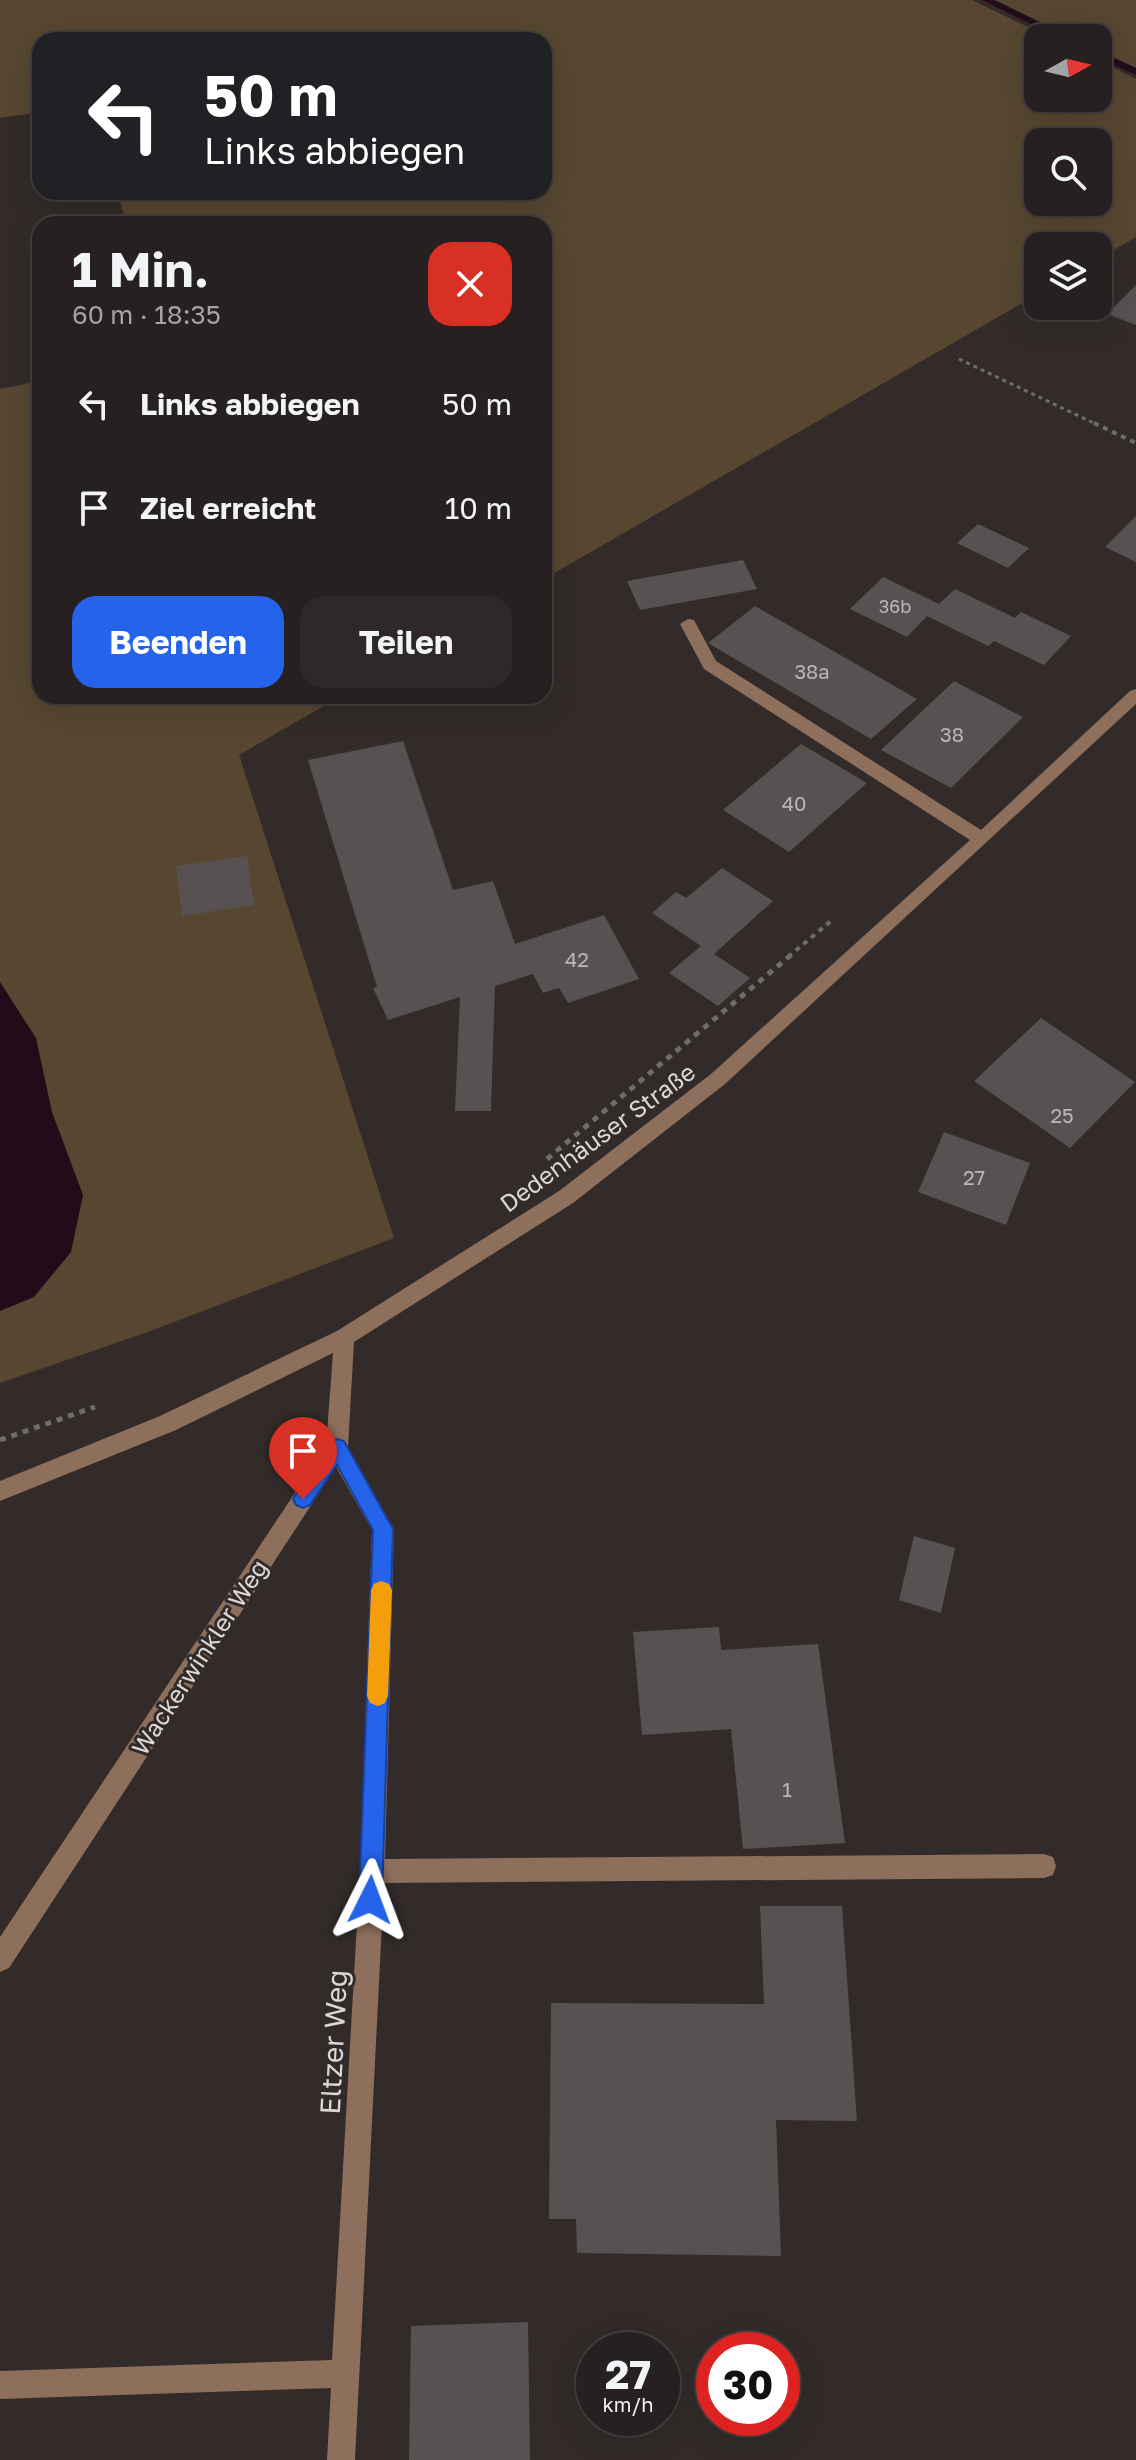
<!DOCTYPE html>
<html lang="de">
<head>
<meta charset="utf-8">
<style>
  :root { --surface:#262020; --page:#2e2829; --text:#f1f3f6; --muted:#a4a3a5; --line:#423e3e; --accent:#2563eb }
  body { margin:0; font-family:"Golos Text",sans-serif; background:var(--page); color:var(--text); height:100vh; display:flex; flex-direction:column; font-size:30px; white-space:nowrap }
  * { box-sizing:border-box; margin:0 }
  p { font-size:26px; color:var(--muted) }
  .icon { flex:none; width:44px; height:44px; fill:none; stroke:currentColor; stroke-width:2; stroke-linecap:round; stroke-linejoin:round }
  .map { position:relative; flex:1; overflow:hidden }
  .drawer { position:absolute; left:32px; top:216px; width:520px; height:488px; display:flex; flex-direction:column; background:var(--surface); border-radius:24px; box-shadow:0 8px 32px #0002,0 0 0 2px var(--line) }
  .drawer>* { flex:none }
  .guide { position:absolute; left:32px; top:32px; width:520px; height:168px; border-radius:24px; box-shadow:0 8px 32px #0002,0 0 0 2px var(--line); background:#202124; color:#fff; overflow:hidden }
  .needle { width:52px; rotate:82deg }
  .controls { position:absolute; left:1024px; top:24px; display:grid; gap:16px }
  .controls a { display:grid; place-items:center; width:88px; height:88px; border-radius:16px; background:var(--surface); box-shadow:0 8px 32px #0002,0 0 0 2px var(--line); font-size:40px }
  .speed { position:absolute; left:576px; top:2332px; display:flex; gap:16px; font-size:40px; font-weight:700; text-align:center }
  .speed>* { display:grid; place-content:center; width:104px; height:104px; border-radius:50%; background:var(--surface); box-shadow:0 8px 32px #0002,0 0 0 2px var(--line); line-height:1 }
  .speed small { font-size:20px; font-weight:400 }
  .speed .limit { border:12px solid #d22; background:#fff; color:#111 }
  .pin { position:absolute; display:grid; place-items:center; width:68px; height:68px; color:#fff; margin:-82px -34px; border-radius:50% 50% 50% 0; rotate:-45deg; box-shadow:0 0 8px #0007 }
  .pin .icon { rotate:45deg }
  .me { position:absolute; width:88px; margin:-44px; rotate:3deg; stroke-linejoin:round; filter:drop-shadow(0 0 6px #0008) }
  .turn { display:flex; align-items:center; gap:28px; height:168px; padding:0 40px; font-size:36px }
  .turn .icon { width:104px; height:104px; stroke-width:2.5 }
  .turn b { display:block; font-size:56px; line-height:68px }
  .round { display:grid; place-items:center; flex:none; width:84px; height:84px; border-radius:24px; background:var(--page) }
  .summary { display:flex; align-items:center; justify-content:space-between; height:136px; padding:0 40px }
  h1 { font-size:48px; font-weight:700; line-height:60px }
  .action { display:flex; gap:16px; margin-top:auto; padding:16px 40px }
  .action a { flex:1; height:92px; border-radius:24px; background:var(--accent); color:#fff; font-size:32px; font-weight:700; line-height:92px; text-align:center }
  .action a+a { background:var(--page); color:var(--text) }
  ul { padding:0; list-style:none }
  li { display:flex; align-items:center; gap:24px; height:104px; padding:0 40px }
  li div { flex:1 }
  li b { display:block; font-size:30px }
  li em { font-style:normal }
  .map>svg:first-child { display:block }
  .green { fill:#574731; fill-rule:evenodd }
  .water { fill:#230c19 }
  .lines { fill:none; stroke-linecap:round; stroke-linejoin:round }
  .stream { fill:#230c19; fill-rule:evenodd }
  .building { fill:#585152 }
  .path-far2 { stroke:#716b6a; stroke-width:3; stroke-dasharray:4 4; stroke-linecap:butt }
  .path-far1 { stroke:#716b6a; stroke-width:4; stroke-dasharray:5 5; stroke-linecap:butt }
  .path { stroke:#716b6a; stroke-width:5; stroke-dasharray:6 6; stroke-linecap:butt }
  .minor { fill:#8d6f5c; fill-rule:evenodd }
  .route { fill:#2563eb; stroke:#184099; stroke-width:2 }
  .slow { fill:#f59e0b }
  .labels { text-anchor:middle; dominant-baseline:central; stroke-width:6; stroke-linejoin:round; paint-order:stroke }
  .far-number-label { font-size:18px; fill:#bcb6b6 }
  .number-label { font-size:20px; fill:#bcb6b6 }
  .street-label { font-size:24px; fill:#ddd8d7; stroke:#322b2a }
  .near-street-label { font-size:28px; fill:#ddd8d7; stroke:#322b2a }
</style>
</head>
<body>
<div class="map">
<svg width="1136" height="2460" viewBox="0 0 1136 2460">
  <rect width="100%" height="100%" fill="#322b2a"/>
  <path class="green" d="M0,0H972L1051,38H1038V98H1098V60L1136,79V237L1098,259V246H1038V294L544,579V224H127L117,192H544V40H40V112L0,118ZM1038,142H1098V202H1038Z
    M995,0H1136V68L1098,50V38H1073Z
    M40,381V696H341L239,755L394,1238L145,1333L0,1383V389Z"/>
  <path class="water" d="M0,982L36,1038L52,1112L83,1195L71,1252L34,1297L0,1311Z"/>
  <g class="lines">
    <path class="stream" d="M982,0H994L1071,38H1059Z
      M1098,51L1136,68V75L1098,58Z"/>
  </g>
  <path class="building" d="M1136,285V325L1107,314Z
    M1136,516V562L1105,547Z
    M978,524L1029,548L1008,568L957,543Z
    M743,560L757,589L640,610L627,581Z
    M883,577L939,604L955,589L1015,618L1021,612L1071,636L1044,665L994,641L988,646L927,616L907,637L850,609Z
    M755,606L917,699L871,739L708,643Z
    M954,681L1023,717L951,788L881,750Z
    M403,741L453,890L493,881L515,944L604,915L639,979L568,1003L559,988L543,993L533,974L495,986L491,1111H455L460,997L388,1020L373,988L377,987L308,760Z
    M801,744L867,783L789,852L723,810Z
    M247,856L254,905L182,916L176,866Z
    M722,868L773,901L714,954L750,978L718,1006L669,973L701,946L652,913L676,892L686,898Z
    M1041,1018L1135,1082L1070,1148L974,1081Z
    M944,1132L1030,1163L1006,1225L918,1192Z
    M914,1536L955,1548L941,1613L899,1600Z
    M719,1627L721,1650L818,1644L845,1843L743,1849L731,1729L642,1735L633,1632Z
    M760,1906H842L857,2121L776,2120L781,2256L577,2253L576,2219H549L551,2003L764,2004Z
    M528,2322L530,2460H409L411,2326Z"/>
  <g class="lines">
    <path class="path-far2" d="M959,359L1098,425"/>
    <path class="path-far1" d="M1094,423L1136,443
      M788,957L831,921"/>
    <path class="path" d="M547,1159L791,955
      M0,1440L95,1407"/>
    <path class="minor" d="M688,619L694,620L716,661L981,830L1130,691L1136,689V704L725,1084L573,1203L354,1342L348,1447L394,1529L385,1859L1044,1854L1053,1857L1056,1866L1053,1875L1044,1878L384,1883L355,2460H327L331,2388L0,2399V2371L332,2360L360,1871L372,1530L336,1467L9,1968L0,1972V1937L326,1446L333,1353L176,1430L0,1501V1481L160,1416L337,1331L559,1191L711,1074L970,840L704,669L680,624Z"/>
  </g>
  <path class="route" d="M337,1439L344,1441L393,1529L382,1900L378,1908L370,1911L362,1908L359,1900L373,1530L337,1465L310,1505L303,1508L296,1505L293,1499L330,1441Z"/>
  <path class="slow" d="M381,1581L389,1584L392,1590L388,1696L385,1703L378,1706L370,1703L367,1696L371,1590L374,1584Z"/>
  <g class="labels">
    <g class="far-number-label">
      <text x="895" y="606">36b</text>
    </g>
    <g class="number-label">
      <text x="812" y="671">38a</text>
      <text x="952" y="734">38</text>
      <text x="794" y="803">40</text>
      <text x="577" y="959">42</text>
      <text x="1062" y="1115">25</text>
      <text x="974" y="1177">27</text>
      <text x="787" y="1789">1</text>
    </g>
    <g class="street-label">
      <text transform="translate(597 1137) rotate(-36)">Dedenhäuser Straße</text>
      <text transform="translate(199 1657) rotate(-57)">Wackerwinkler Weg</text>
    </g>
    <g class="near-street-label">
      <text transform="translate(333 2042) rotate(-87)">Eltzer Weg</text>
    </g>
  </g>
</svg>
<div class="controls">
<a><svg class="needle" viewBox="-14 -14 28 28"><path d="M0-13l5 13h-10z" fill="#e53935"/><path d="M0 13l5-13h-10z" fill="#a4a3a5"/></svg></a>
<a><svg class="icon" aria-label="search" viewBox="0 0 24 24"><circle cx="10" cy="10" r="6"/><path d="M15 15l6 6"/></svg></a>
<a><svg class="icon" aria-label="layers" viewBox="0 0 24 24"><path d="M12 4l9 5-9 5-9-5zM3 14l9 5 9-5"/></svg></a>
</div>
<div class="speed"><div>27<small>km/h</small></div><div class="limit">30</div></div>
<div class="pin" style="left:303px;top:1499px;background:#d93025"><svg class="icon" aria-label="arrive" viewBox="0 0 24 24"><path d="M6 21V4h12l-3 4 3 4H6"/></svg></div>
<svg class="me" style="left:370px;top:1900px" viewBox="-20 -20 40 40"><path d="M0-17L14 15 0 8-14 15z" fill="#2563eb" stroke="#fff" stroke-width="4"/></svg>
<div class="guide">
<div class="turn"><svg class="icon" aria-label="left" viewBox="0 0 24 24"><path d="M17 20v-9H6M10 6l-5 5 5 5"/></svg><div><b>50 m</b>Links abbiegen</div></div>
</div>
<section class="drawer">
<div class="summary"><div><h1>1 Min.</h1><p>60 m · 18:35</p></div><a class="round" style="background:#d93025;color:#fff"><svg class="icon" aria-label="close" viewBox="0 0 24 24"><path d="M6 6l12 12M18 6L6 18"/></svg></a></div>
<ul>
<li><svg class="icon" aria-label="left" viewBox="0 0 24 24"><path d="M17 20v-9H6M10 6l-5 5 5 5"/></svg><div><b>Links abbiegen</b></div><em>50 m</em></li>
<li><svg class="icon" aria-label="arrive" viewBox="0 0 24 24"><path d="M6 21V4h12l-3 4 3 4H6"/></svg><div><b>Ziel erreicht</b></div><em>10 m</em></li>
</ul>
<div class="action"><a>Beenden</a><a>Teilen</a></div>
</section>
</div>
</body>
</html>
